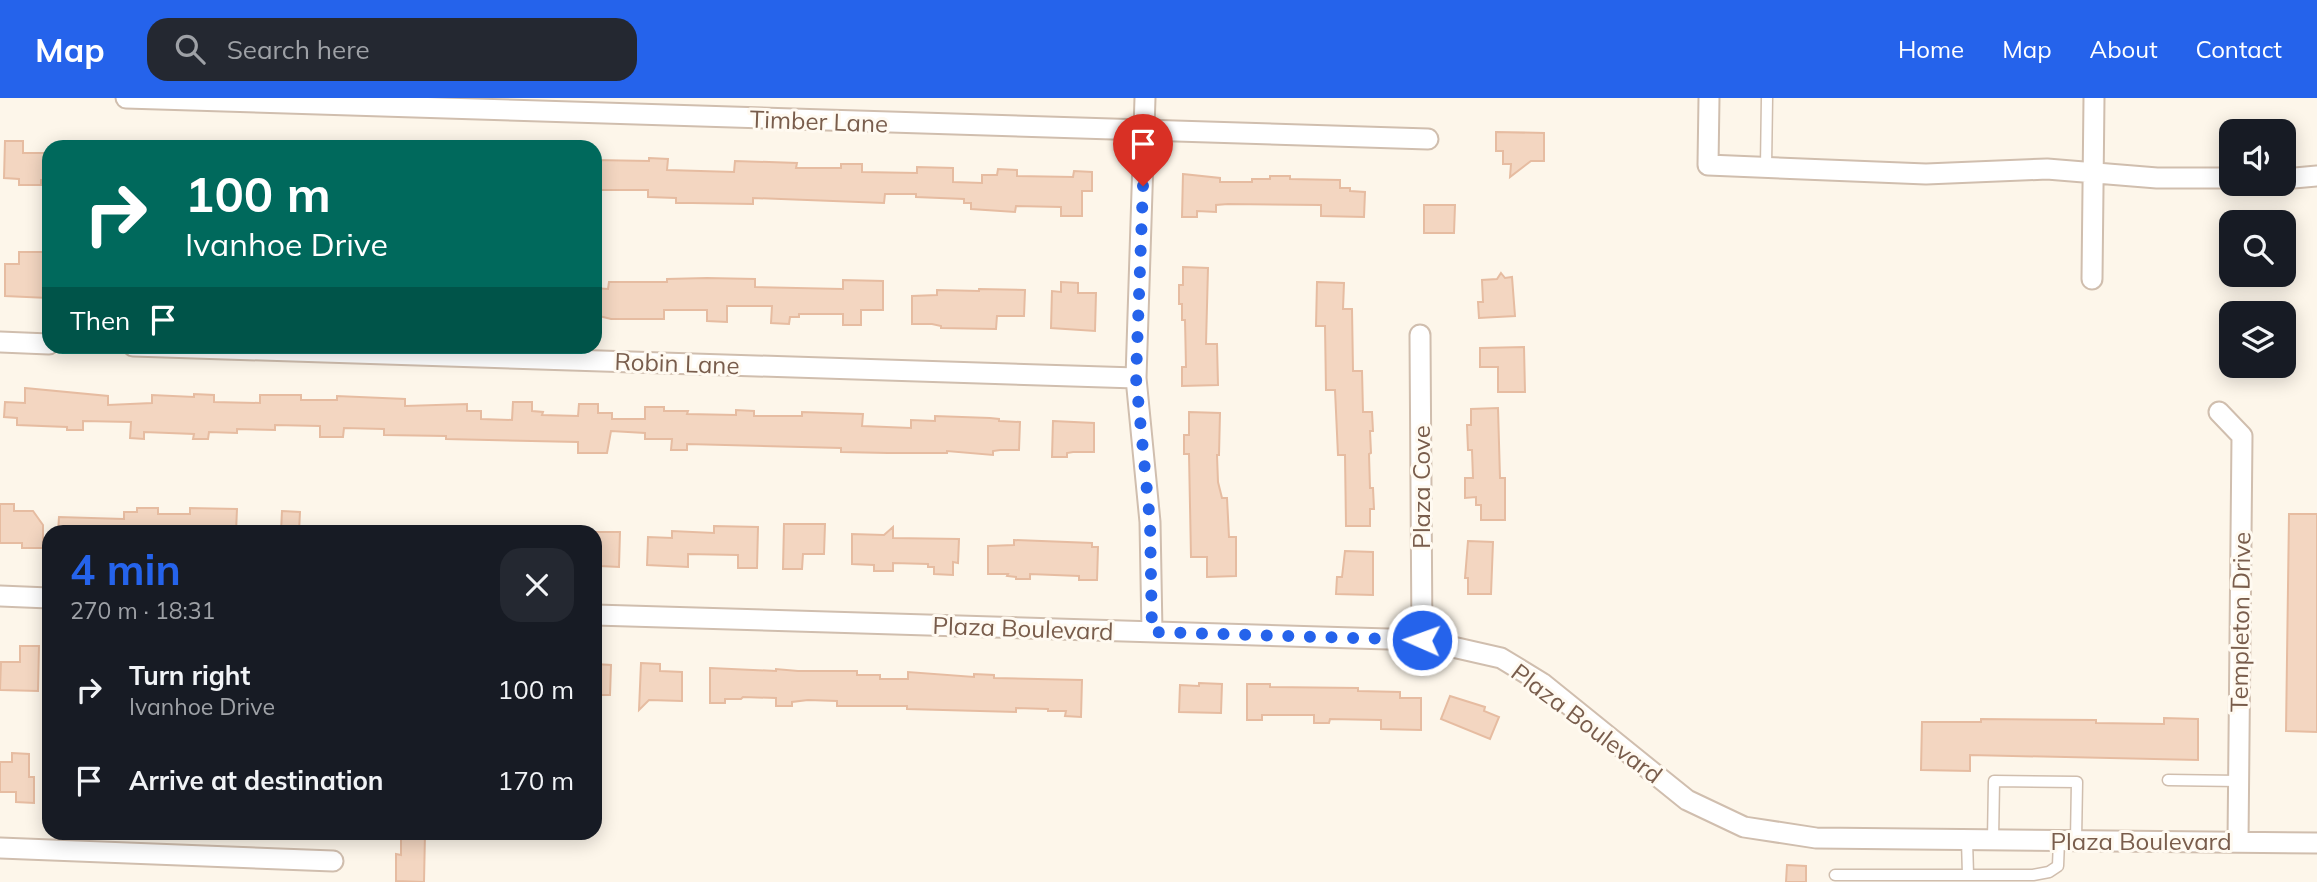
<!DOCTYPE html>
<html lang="en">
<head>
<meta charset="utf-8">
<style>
  :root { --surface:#171b24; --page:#242831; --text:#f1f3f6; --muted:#9ea1a6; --accent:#2563eb }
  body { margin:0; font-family:Mulish,sans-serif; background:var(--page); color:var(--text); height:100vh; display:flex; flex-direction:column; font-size:26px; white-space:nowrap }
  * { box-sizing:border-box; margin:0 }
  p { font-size:23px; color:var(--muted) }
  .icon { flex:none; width:38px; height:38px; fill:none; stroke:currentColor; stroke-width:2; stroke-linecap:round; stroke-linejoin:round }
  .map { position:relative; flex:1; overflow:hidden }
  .details { position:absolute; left:42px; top:427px; width:560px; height:315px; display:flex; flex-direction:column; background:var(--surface); border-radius:21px; box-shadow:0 4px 18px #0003 }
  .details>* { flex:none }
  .top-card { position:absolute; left:42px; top:42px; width:560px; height:214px; border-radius:21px; box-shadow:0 4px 18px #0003; background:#00695c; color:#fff; overflow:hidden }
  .fabs { position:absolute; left:2219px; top:21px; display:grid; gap:14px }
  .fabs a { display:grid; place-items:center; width:77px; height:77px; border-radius:14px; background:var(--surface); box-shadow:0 4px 18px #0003; font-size:35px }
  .pin { position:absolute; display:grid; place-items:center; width:60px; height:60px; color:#fff; margin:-72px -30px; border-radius:50% 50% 50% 0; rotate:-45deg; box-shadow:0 0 7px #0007 }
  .pin .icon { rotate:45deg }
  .me { position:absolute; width:77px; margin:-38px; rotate:272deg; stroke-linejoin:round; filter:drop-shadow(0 0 5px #0008) }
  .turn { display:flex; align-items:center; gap:24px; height:147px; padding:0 28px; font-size:32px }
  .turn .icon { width:91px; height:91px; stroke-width:2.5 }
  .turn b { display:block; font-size:49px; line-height:60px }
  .then { display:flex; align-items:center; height:66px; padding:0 28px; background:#0003; gap:14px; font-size:26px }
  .round { display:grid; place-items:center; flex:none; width:74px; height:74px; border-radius:21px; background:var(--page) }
  .head { display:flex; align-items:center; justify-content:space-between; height:119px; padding:0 28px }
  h1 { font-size:42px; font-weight:700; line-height:52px; color:var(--accent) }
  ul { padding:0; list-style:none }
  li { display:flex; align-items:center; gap:21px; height:91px; padding:0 28px }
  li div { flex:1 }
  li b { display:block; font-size:26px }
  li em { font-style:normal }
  header { display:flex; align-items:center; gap:42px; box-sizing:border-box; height:98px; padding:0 35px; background:var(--accent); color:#fff }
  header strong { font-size:33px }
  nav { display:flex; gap:38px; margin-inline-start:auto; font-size:24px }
  .search { width:490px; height:63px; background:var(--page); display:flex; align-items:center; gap:18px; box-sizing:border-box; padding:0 24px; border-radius:21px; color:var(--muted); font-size:26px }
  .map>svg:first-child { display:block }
  .building { fill:#f3d6c1; stroke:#e6bca1; stroke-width:2 }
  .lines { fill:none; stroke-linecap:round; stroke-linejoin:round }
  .service-casing { stroke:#d0beae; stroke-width:13 }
  .minor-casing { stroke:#d0beae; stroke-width:23 }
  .service { stroke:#fff; stroke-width:10 }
  .minor { stroke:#fff; stroke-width:19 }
  .route { stroke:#2563eb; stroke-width:12; stroke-dasharray:0 21.6 }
  .labels { text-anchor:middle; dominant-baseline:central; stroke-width:6; stroke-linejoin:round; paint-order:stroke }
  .street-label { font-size:24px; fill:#795d4c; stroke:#fffaf1 }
</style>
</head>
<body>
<header>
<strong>Map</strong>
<div class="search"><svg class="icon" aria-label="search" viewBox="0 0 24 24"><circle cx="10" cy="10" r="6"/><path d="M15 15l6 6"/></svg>Search here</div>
<nav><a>Home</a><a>Map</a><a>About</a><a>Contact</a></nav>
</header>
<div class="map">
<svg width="2317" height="784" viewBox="0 0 2317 784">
  <rect width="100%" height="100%" fill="#fdf6ea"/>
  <path class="building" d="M1496,34L1544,35V63H1531L1510,79L1511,66H1503V53H1496Z
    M5,43H23V55H49V82H41V87H19V81L4,80Z
    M649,60L668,61L667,72L734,74L735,63L797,65L796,70H841V66H862V74L917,75V69L953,70V84L982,85V77H997L998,71L1017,72V78L1073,79L1074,73L1092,74V93H1082V118H1061V109L1016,108L1015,114L971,111V105H964V101L916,99V96H885L884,105L753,100V106L692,105H676V100L648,99V92H595V62L649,63Z
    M1183,76L1220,80V84H1252V81H1270V78H1290V81L1340,82V90H1350V93L1365,94L1364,119L1321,118V107L1228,106L1216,107V114L1197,113V119H1182Z
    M1424,107H1455L1454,135H1424Z
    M19,154H48V200L5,198V166H19Z
    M1183,169L1208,170L1206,246H1217L1218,287L1182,288V269H1186L1185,222H1182V206H1179V187H1183Z
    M1501,175L1505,180L1512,179L1515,218L1479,220L1478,204H1483L1482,182L1497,181Z
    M707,180L755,181V189L843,191V182L883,183V212H861V227H843V216H799V219H790L789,226L771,225L772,208H727V224L707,223V212H664V221H611L595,217V190L608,191L609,184H667V181Z
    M1061,184L1078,185V195H1096L1095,233L1051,230L1052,193L1061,194Z
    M1317,184L1344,185L1343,211H1352L1353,273H1362L1363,314H1372L1373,333H1370L1371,355L1369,356L1370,390H1373L1374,411H1370V428H1346L1345,357H1338L1335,292H1326L1325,228H1316Z
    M979,191L1025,192L1024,218H997L996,231L941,230V228L932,226H912V198L937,197V192L979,193Z
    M1524,249L1525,294H1498V269H1480V250Z
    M25,290L108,298V307L152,305V297L194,299V296L214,297V304L260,305V297H301V302H337V298L405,301V308L467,306V313H481V321L512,322L513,304H532V313L543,314L542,317L578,318L579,306H598V315H612V321H645V309H664V313H688L687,316L736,317V312L754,313V318H802V314L863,316L862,328L911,330V322L935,323V318L990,320L999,321V323L1020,324L1019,352H1000L993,353V357L947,353V355H888L841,354V350L687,346V352H671L672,341H645V335L611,333L607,355H578V344L446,341V338L384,337V331L344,330L343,339H320V328L275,327V332L237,331V335L209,334L208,341H193L194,336L144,334V341L130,340L131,324L83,323V332H67V329L17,327V320L4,319L5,304L25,305Z
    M1498,310L1500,380H1505V422H1481V407H1476V399L1465,400V380H1473L1472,352H1468L1467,327H1471V311Z
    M1189,314L1220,315L1219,357H1217L1218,384L1222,400H1227L1229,439H1236V478L1207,479V459H1191L1189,356H1184V337H1189Z
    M1053,323L1094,325V354H1073L1067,355V359H1052Z
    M0,406H14V413H33L43,427V450H22V445H0Z
    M137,410H158V416H190V410L237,411L236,434H58L59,419L124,421V414H137Z
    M282,413L300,414L299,434H281Z
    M2289,416H2317V634L2286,633Z
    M784,426H825L824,456H803L802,471H783Z
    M714,428L758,429L757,470H738V457L688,456V469L647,467L648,439L672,440V433L714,435Z
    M893,429V440L959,441L958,465L953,464V477L934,476V469H928V466L893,465V473H874V467L852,466V436L884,437Z
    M595,434H620L619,469L600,468L601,463H595Z
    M1014,442L1092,445V449H1098L1097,482H1079V478L1030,476V481H1016V479L1007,478L1008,476H988V448L1014,447Z
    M1468,443L1493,444L1491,496H1468V480H1465Z
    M1345,453L1373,454V497L1336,496L1337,479H1342Z
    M20,548H39L38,593L0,592L1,564H20Z
    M641,565L660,566V573L682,574V603L649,602L639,612Z
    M595,566L611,567L610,597H595Z
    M710,570L776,573V571L798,573H857V577H880V581H908V574L974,579V576L994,577V580L1082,582L1081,619L1065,618L1066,613H1048V611L1016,610V614L907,611V608H837V603L808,602L792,604V608H776V600L743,599L741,601H725V605H710Z
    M1199,585L1222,586L1221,615L1179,614L1180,587L1199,588Z
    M1247,586H1270V589L1358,590V593L1400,594V600H1421V632L1381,631V622L1330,621L1329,625H1314V617H1262V622H1247Z
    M1450,598L1485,609L1484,613L1499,619L1490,641L1441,621Z
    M2164,620L2198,621V662L1970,657V673L1921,672L1922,624H1981V621L2096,622V625L2164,626Z
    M12,655L29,656V679H34V705L16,704V694H0V664H12Z
    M401,735H425L424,784L396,783V756L401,757Z
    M1787,767L1806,768V784H1786Z"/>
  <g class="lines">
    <defs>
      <path id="service" d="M1766,69L1767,0
        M2168,682L2239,683
        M1967,742L1968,777
        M1993,742L1994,683L2077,684L2076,742
        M1835,777H2033L2049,774L2058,768L2059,742"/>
      <path id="minor" d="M126,0L1428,41
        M1145,0L1136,280L1150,424L1152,534
        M1709,0L1708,67L1926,76L2047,71L2157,80H2231
        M2284,81L2317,78
        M2092,181L2094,0
        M1420,237L1422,542
        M0,244L49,246
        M133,248L1136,280
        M2219,314L2242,338L2238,744
        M0,498L49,500
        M595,517L1422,542L1501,560L1542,585L1687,702L1744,729L1816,740L2317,745
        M0,750L333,763"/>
    </defs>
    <use href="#service" class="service-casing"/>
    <use href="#minor" class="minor-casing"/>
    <use href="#service" class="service"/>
    <use href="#minor" class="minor"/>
  </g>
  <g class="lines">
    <path class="route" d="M1143,88L1136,280L1150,424L1152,534L1422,542"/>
  </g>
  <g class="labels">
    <g class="street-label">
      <text transform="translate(819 23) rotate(2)">Timber Lane</text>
      <text transform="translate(677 265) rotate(2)">Robin Lane</text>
      <text transform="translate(1421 389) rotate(-90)">Plaza Cove</text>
      <text transform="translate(2240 524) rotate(-89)">Templeton Drive</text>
      <text transform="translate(1023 530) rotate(2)">Plaza Boulevard</text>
      <text transform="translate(1587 625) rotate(37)">Plaza Boulevard</text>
      <text x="2141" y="743">Plaza Boulevard</text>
    </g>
  </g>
</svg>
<div class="fabs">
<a><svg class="icon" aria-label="sound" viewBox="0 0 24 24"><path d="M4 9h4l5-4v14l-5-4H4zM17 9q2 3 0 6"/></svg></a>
<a><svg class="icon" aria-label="search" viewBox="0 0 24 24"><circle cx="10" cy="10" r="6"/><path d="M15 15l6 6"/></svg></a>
<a><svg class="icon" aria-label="layers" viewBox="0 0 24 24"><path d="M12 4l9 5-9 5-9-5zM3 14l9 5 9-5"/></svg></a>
</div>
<div class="pin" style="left:1143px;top:88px;background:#d93025"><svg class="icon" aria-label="arrive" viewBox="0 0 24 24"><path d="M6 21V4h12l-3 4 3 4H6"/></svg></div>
<svg class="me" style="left:1422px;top:542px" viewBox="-20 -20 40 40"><circle r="17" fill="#2563eb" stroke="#fff" stroke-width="3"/><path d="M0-11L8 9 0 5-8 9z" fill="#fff"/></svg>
<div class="top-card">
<div class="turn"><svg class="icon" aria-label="right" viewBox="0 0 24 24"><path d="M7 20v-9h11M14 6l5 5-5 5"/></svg><div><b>100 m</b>Ivanhoe Drive</div></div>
<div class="then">Then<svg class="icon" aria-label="arrive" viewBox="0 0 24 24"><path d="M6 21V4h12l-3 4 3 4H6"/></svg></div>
</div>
<section class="details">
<div class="head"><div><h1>4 min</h1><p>270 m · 18:31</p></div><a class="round"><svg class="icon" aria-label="close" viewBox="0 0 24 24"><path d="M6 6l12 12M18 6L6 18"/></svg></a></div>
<ul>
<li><svg class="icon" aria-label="right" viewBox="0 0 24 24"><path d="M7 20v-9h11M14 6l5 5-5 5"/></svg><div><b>Turn right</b><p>Ivanhoe Drive</p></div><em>100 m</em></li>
<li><svg class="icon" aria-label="arrive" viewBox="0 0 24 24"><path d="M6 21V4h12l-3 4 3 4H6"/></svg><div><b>Arrive at destination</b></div><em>170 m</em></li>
</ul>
</section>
</div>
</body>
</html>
